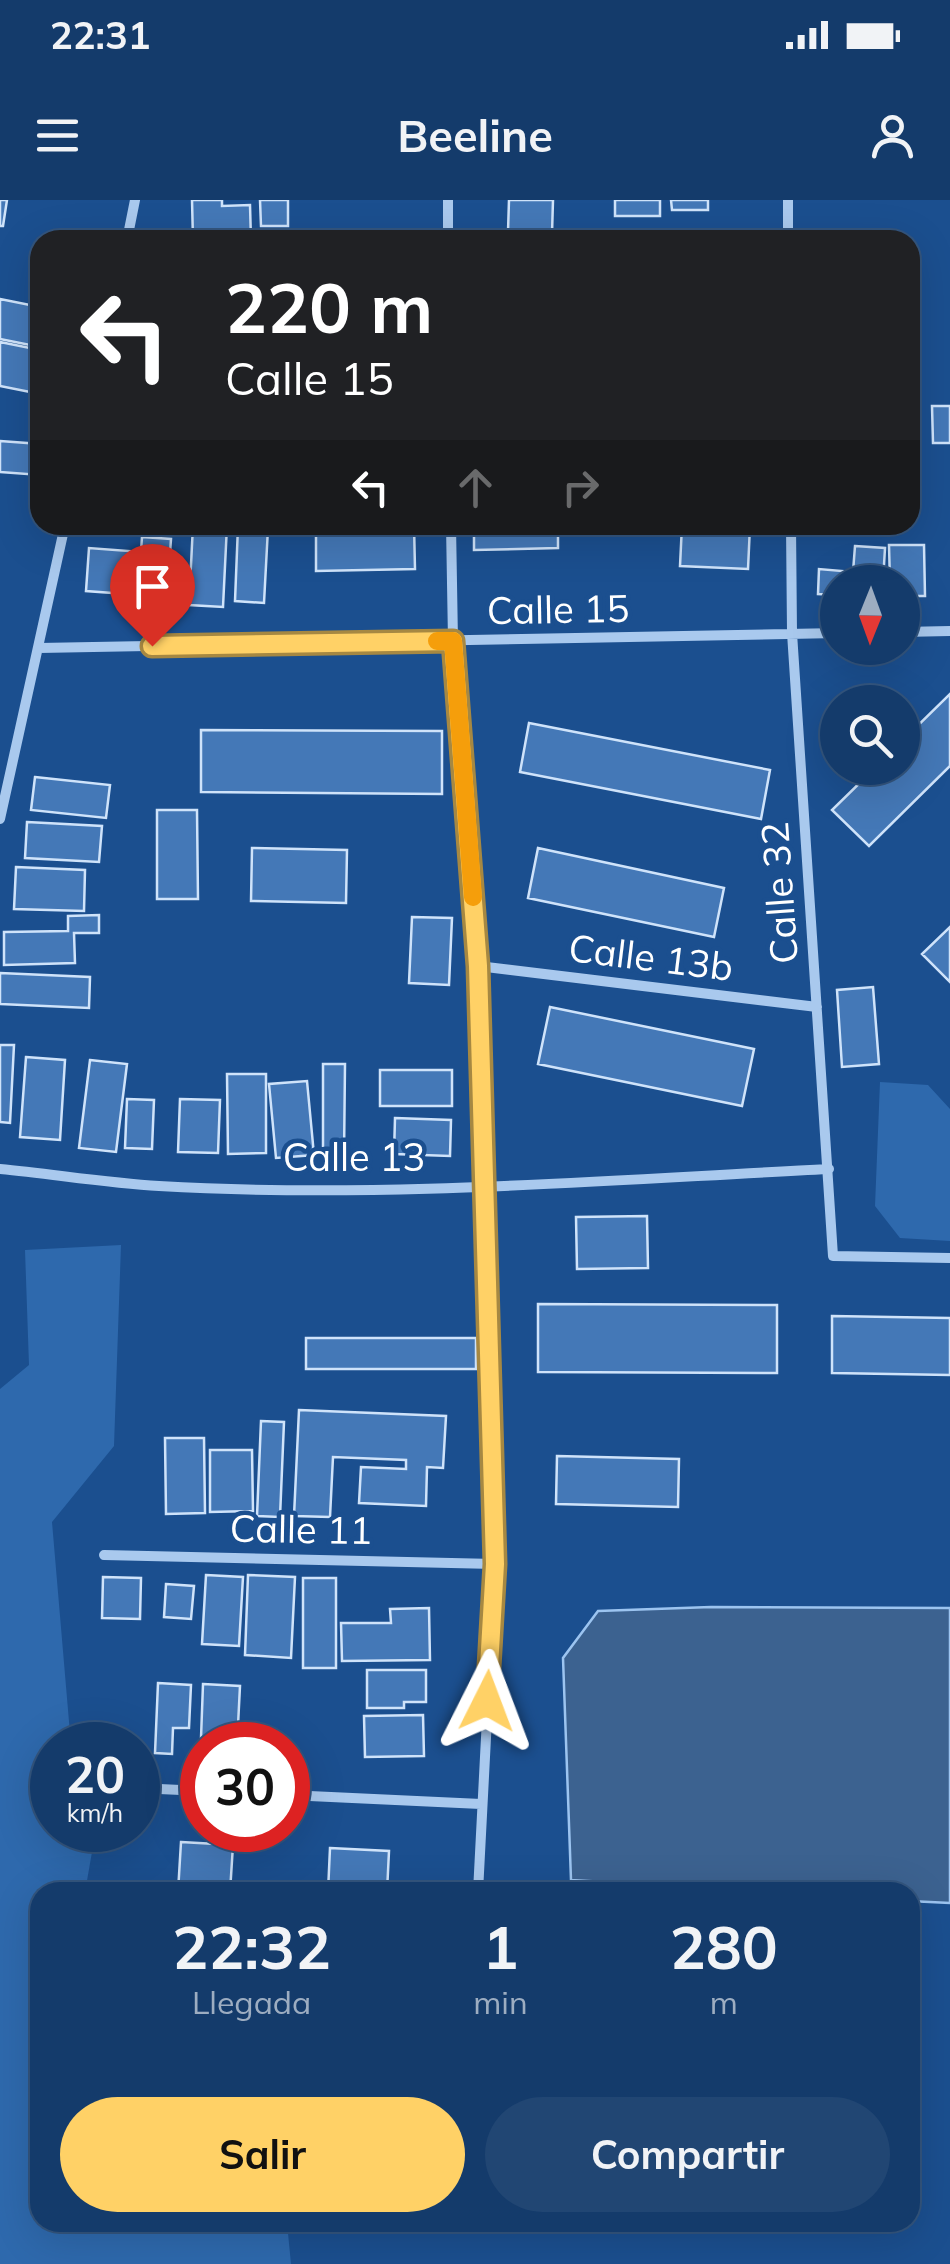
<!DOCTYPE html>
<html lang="es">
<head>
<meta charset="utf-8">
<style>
  :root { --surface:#143b6b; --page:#214673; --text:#f1f3f6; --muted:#9dadc1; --line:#33557e; --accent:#ffd166 }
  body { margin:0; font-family:Mulish,sans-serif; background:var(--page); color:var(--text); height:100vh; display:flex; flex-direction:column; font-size:38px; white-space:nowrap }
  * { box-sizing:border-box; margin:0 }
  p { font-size:32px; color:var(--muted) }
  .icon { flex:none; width:55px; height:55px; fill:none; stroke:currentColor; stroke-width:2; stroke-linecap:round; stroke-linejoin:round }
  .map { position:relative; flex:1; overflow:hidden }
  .drawer { position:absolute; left:30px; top:1682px; width:890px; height:350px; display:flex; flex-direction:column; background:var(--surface); border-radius:30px; box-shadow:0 10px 40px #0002,0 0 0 2px var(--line) }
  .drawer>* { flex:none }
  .hud { position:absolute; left:30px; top:30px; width:890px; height:305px; border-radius:30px; box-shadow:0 10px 40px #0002,0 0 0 2px var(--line); background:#202124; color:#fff; overflow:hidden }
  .needle { width:65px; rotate:181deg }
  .buttons { position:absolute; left:820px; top:365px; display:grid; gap:20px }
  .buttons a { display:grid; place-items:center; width:100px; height:100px; border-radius:50%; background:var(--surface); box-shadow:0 10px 40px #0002,0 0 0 2px var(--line); font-size:50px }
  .speed { position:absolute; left:30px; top:1522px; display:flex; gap:20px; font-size:50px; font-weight:700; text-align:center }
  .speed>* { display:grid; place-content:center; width:130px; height:130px; border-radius:50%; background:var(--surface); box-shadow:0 10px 40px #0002,0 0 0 2px var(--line); line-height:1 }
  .speed small { font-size:25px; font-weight:400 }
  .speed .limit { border:15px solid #d22; background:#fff; color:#111 }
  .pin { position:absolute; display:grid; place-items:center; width:85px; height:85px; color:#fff; margin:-102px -42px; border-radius:50% 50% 50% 0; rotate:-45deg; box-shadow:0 0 10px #0007 }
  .pin .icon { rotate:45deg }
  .me { position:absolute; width:110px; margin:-55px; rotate:3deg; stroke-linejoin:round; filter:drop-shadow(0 0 8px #0008) }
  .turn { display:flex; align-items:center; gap:35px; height:210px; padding:0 30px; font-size:45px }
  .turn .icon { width:130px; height:130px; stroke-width:2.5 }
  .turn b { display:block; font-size:70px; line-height:85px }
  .lanes { display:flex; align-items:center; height:95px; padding:0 30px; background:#0003; justify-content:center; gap:50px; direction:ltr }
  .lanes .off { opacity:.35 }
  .eta { display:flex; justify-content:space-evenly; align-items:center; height:170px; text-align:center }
  .eta b { font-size:60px; font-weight:700; line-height:70px }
  .action { display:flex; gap:20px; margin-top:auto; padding:20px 30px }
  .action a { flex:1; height:115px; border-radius:60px; background:var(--accent); color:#111; font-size:40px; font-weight:700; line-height:115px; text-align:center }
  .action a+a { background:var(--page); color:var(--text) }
  .status { display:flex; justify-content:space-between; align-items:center; height:70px; padding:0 50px; background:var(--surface); direction:ltr }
  .status svg { height:28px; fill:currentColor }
  header { display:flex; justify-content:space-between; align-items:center; height:130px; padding:0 30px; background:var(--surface); font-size:45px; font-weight:700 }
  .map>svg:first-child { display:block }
  .green { fill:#2e69ad }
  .water { fill:#3c6290; stroke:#9cc4f0; stroke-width:2.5 }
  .building { fill:#4478b7; stroke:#cfe3fa; stroke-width:2.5 }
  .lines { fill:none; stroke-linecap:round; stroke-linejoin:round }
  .street { stroke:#a9c9ee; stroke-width:10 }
  .route-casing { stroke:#a68842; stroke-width:25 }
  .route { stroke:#ffd166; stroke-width:18 }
  .slow { stroke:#f59e0b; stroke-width:18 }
  .labels { text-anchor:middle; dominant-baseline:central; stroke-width:9; stroke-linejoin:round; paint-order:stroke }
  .street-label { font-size:38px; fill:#fff; stroke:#1b4f8f }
</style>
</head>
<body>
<div class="status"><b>22:31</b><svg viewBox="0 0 49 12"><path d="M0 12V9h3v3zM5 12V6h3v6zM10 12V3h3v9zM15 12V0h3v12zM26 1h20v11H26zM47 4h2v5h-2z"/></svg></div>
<header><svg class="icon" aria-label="menu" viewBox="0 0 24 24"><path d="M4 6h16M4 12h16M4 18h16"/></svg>Beeline<svg class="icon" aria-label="person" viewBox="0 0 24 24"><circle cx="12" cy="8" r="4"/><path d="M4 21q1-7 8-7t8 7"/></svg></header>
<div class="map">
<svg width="950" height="2064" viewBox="0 0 950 2064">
  <rect width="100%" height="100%" fill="#1b4f8f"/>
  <path class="green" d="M880,882L928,885L950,909V1041L900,1038L875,1006Z
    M121,1045L114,1246L52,1322L71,1545H52V1630H87L92,1652L85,1692H40V2022L287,2023L291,2064H0V1189L29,1165L25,1050Z"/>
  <path class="water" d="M711,1407L950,1408V1703L910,1701V1692H776L571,1680L563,1458L598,1411Z"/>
  <path class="building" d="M0,0H7L3,26H0Z
    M192,0H222V6L250,5L251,40H193Z
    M260,0H288V26H261Z
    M509,0H553L552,34L508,32Z
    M615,0H660V16H615Z
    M671,0H708V10H672Z
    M806,33L838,34L837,40H806Z
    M0,99L40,107V147L0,139Z
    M910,114H918L916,156L910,155Z
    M0,142L40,150V194L0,186Z
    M932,206H950V243H933Z
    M0,241L40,244V275L0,272Z
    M193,325H227L223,407L189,405Z
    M316,325H414L415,369L316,371Z
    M474,325H558V348L474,350Z
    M682,325L750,326L748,369L680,366Z
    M238,326L268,328L264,403L235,401Z
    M142,337L171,339L167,397L86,391L89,348L141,352Z
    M889,345H924L925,396H902V382H890Z
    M855,346L885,348L883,382H838V395L818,394L819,369L853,372Z
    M950,494V566L869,646L832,610L875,568H902V541Z
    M529,523L770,570L761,619L520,572Z
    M201,530L442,531V594L201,592Z
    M35,577L110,585L106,618L31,610Z
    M157,610H197L198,699H157Z
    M27,622L102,626L99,662L25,658Z
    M252,648L347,650L346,703L251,701Z
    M538,648L724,688L714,737L528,698Z
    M16,667L85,670L84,711L14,709Z
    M99,715V733H74L75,763L4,765V732L68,731V716Z
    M412,717L452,718L449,785L409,783Z
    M950,727V782L922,754Z
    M0,773L90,777L89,808L0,804Z
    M873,787L879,864L842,867L837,790Z
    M550,807L754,849L742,906L538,864Z
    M0,845H14L10,923L0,922Z
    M26,857L65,860L60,940L20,937Z
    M90,860L127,864L116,952L79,948Z
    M323,864H345L344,957L323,958Z
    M380,870H452V906H380Z
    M227,874H266V953L228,954Z
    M307,881L314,955L276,958L269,884Z
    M127,899L154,900L152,949L125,948Z
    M180,899L220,900L218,953L178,952Z
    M395,918L451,920L450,956L394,954Z
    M647,1016L648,1068L577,1069L576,1017Z
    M538,1104L777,1105V1173L538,1172Z
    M832,1116L950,1118V1175L832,1173Z
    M306,1138H476V1169H306Z
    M299,1210L446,1216L443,1268L427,1267L426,1306L359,1303L361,1267L406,1269V1260L333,1257L330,1317L294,1316Z
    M261,1221L284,1222L280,1317L257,1316Z
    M165,1238H204L205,1313L166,1314Z
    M210,1250H252L253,1311L210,1312Z
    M557,1256L679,1259L678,1307L556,1304Z
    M206,1375L243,1377L239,1446L202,1444Z
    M248,1375L295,1377L291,1458L245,1455Z
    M103,1377L141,1378L140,1419L102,1418Z
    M303,1378H336V1468H303Z
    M166,1384L194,1386L191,1419L164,1417Z
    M429,1408L430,1460L342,1461L341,1423H391L390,1409Z
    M367,1470H426V1502H404V1508H367Z
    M158,1483L191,1485L189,1528H173L172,1554L155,1553Z
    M203,1484L240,1486L237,1545H224V1539L201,1538Z
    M423,1515L424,1556L365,1557L364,1516Z
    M181,1642L233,1645L230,1692H178Z
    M330,1648L389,1651L387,1692H328Z"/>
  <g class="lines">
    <path class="street" d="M448,0V40
      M788,0V40
      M127,40L135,0
      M451,325L453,441L478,766L495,1364L478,1692
      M791,325L792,433L833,1056L950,1058
      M902,432L950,431
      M39,448L838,433
      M0,619L65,325
      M478,766L817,807
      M0,969C53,974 106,983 159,986C382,999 607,980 829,969
      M104,1355L495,1364
      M138,1588L202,1591
      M288,1595L481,1604"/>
  </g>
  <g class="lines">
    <defs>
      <path id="route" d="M152,446L453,441L478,766L495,1364L487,1501"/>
    </defs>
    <use href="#route" class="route-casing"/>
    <use href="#route" class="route"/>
    <path class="slow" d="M437,441H453L473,697"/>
  </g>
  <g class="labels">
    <g class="street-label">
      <text transform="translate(558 409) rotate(-1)">Calle 15</text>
      <text transform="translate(779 693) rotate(-94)">Calle 32</text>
      <text transform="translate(651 757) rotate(7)">Calle 13b</text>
      <text x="354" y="957">Calle 13</text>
      <text transform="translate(301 1329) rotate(1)">Calle 11</text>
    </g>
  </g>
</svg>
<div class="buttons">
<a><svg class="needle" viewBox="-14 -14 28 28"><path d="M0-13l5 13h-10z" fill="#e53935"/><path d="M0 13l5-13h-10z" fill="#9dadc1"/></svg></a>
<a><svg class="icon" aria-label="search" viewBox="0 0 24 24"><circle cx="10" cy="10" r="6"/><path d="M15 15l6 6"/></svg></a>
</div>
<div class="speed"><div>20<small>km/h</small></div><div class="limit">30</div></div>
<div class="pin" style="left:152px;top:446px;background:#d93025"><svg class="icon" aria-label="arrive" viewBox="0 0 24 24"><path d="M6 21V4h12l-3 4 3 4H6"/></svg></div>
<svg class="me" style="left:487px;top:1501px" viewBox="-20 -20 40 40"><path d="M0-17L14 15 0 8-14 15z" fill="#ffd166" stroke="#fff" stroke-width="4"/></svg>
<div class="hud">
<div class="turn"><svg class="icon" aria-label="left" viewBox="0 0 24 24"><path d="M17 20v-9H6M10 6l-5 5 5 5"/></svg><div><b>220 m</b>Calle 15</div></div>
<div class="lanes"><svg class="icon" aria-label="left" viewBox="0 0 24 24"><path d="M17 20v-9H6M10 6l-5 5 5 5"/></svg><svg class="icon off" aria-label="ahead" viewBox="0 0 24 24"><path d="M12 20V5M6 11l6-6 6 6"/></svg><svg class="icon off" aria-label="right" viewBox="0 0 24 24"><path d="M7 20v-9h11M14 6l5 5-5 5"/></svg></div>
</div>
<section class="drawer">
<div class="eta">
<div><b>22:32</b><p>Llegada</p></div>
<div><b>1</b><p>min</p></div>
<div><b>280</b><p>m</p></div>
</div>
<div class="action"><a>Salir</a><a>Compartir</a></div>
</section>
</div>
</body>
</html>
